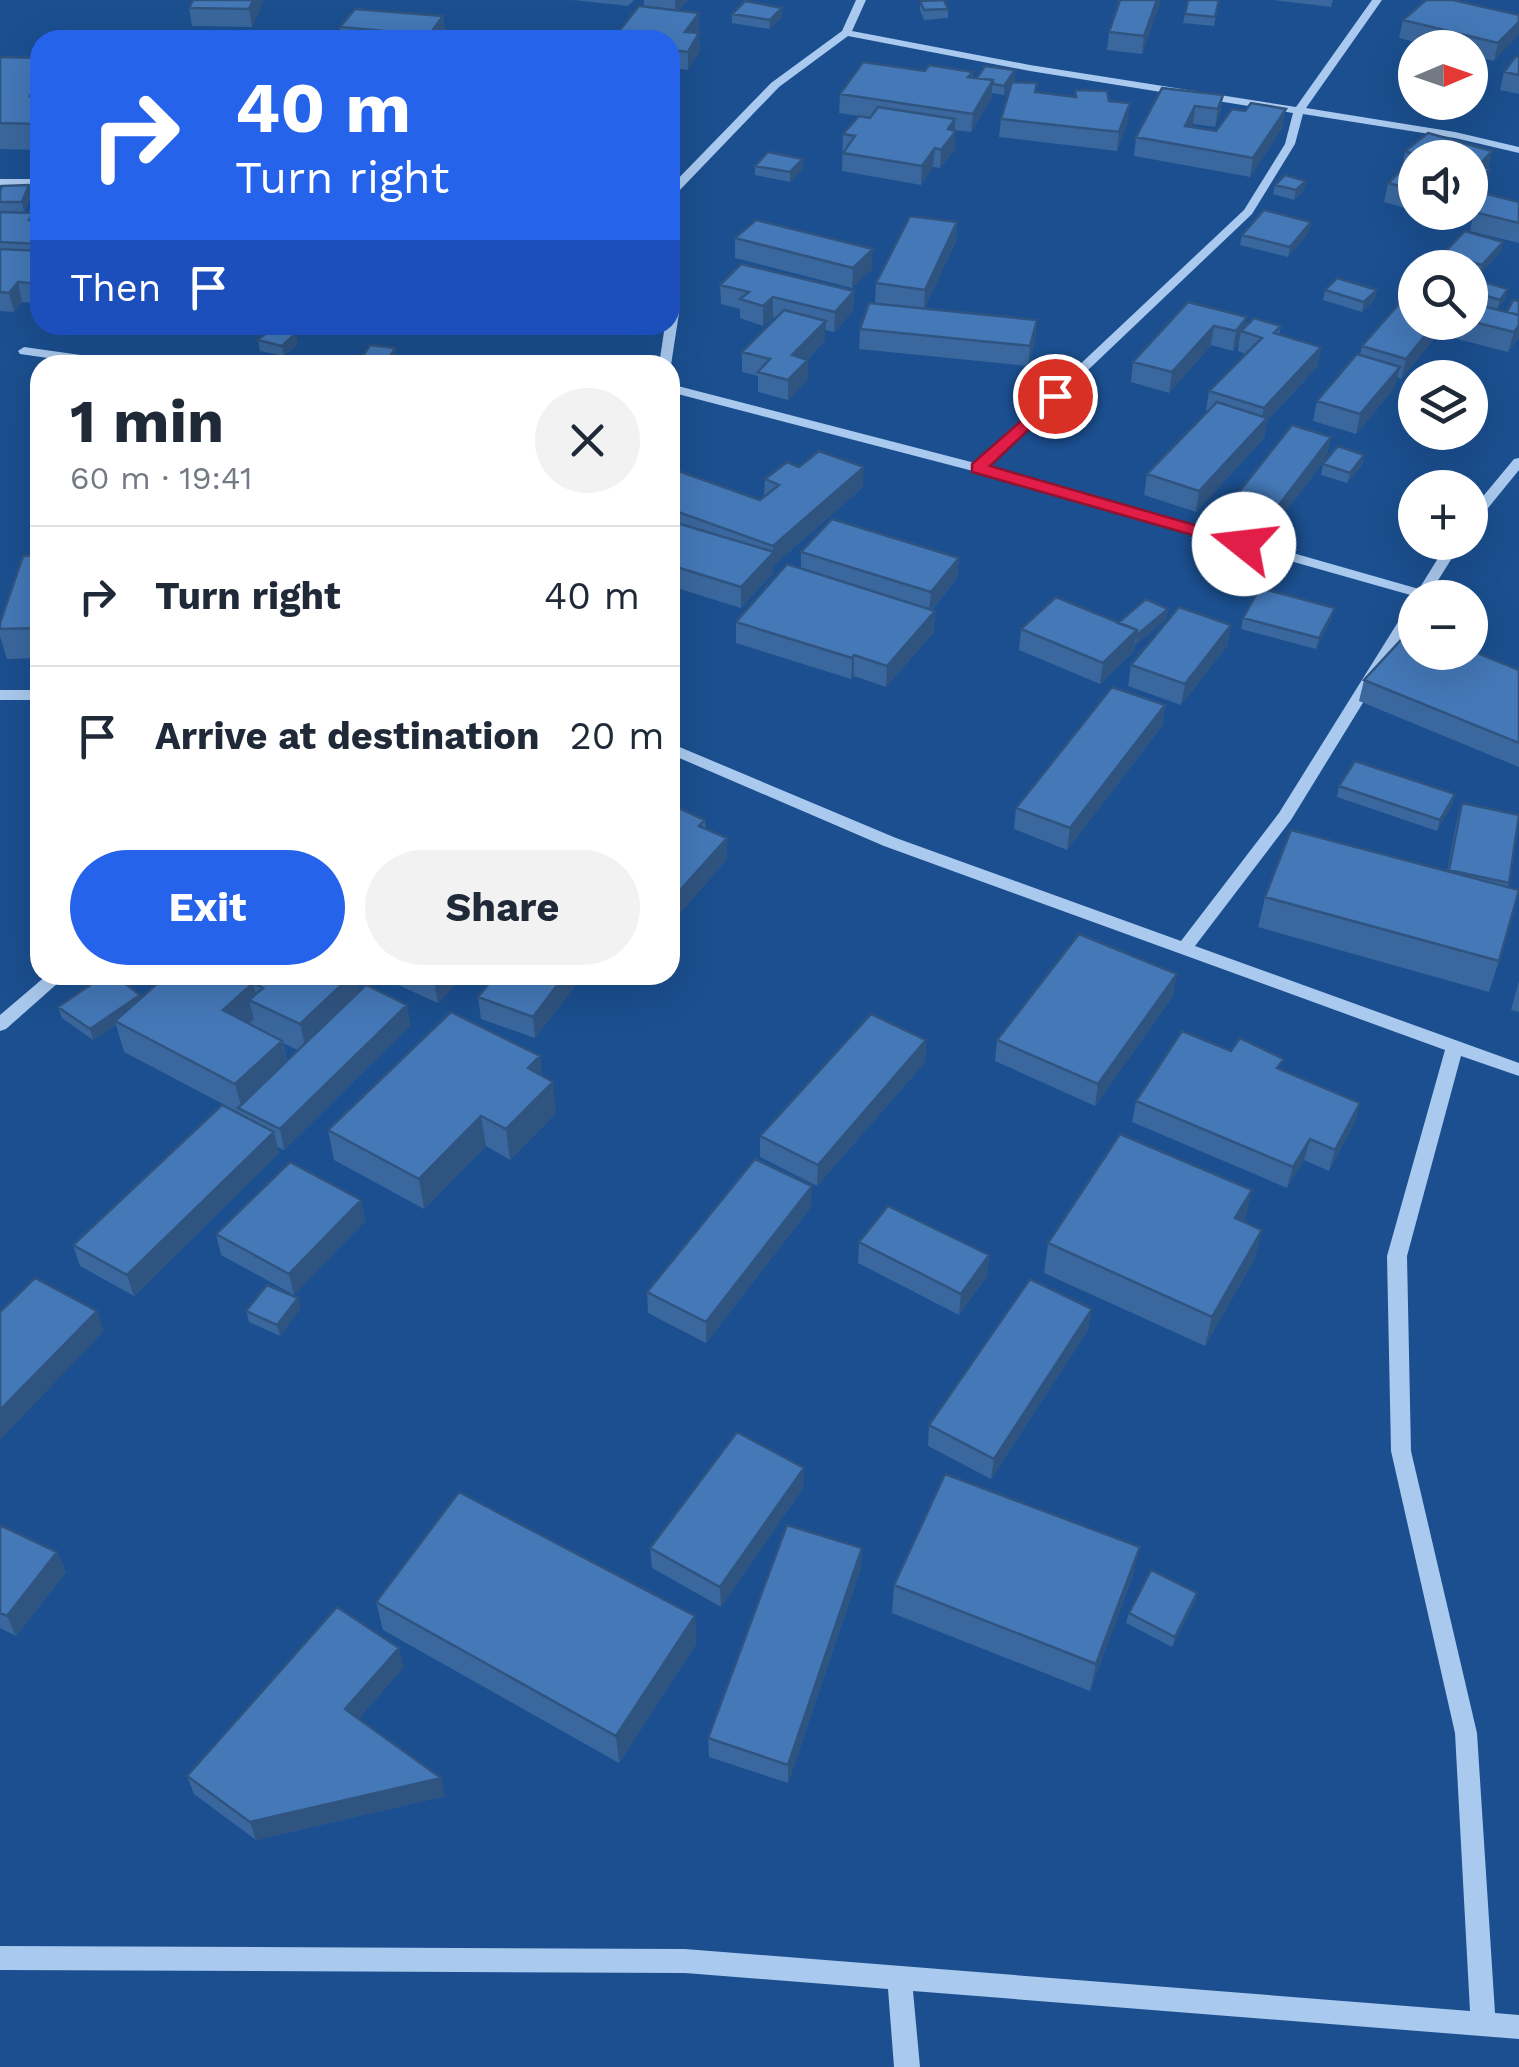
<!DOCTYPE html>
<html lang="en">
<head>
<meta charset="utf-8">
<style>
  :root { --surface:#fff; --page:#f2f2f3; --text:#1f2937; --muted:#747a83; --line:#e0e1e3; --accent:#2563eb }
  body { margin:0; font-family:"Work Sans",sans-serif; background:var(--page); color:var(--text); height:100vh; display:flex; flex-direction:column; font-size:38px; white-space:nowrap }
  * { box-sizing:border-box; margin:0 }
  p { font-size:32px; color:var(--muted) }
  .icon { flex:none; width:55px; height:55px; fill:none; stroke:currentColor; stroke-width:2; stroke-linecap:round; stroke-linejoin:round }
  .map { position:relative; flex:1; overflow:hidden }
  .sheet { position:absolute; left:30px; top:355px; width:650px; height:630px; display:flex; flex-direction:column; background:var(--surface); border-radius:30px; box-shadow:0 10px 40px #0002 }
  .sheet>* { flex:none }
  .banner { position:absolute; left:30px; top:30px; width:650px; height:305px; border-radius:30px; box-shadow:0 10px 40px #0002; background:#2563eb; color:#fff; overflow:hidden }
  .needle { width:65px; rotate:88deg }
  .buttons { position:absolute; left:1398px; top:30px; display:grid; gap:20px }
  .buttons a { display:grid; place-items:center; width:90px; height:90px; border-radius:50%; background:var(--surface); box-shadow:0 10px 40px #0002; font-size:50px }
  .pin { position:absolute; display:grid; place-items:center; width:85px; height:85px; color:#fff; margin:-42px; border:5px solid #fff; border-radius:50%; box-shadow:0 2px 10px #0007 }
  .me { position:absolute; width:110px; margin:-55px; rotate:286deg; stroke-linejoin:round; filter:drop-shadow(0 0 8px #0008) }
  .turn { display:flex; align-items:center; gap:35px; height:210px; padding:0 40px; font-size:45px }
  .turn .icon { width:130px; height:130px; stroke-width:2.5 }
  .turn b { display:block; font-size:70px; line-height:85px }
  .then { display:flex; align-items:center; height:95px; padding:0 40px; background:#0003; gap:20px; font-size:38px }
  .round { display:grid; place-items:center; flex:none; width:105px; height:105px; border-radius:52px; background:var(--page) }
  .overview { display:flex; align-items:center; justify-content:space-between; height:170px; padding:0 40px }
  h1 { font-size:60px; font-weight:700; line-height:75px }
  .button { display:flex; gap:20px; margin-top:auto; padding:20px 40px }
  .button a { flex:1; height:115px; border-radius:60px; background:var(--accent); color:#fff; font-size:40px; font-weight:700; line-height:115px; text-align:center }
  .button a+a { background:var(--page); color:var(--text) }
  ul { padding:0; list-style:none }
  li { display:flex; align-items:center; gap:30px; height:140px; padding:0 40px; border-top:2px solid var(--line) }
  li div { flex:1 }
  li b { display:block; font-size:38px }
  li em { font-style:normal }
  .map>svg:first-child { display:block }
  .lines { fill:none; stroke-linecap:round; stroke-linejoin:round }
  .minor { fill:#a9c9ee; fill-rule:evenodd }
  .wall { fill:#3a679d; fill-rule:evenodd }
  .shaded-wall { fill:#305480 }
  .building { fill:#4478b7; stroke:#305480; stroke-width:2.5 }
  .route { fill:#e11d48; stroke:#92132f; stroke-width:2.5 }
</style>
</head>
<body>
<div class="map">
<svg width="1519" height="2067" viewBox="0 0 1519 2067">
  <rect width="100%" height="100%" fill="#1b4f8f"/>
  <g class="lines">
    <path class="minor" d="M856,0H866L852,31L1030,65L1296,107L1372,0H1382L1306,108L1455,132L1519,147V153L1455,138L1303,114L1295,144L1252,214L987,466L1419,589L1448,542H1462L1427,598H1415V601L1414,596L973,471L670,392V384L975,463L1244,210L1285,144L1293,113L1030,71L848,36L779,87L677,193L679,313L671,365H659L665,325H670V187L771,83L842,31Z
      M0,179H40V185H0Z
      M24,347L123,361L129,365H97L20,354L18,351Z
      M1519,458V470L1475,524L1470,525V512L1514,459Z
      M1415,602V618L1291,820L1195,946L1519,1063V1076L1461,1056L1407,1256L1411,1451L1477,1733L1495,2013L1519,2015V2039L913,1991L920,2067H894L888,1989L685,1973L0,1970V1946L685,1949L1470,2011L1455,1733L1391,1451L1387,1256L1445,1050L884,846L670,754V743L896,838L1181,941L1279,813L1408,606Z
      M0,690H40V700H0Z
      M47,975H67L6,1029L0,1031V1015Z"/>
  </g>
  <path class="wall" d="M264,0L252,27L192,26L189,8Z
    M573,0H634L628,6Z
    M644,0H688L679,10L699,30L698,33L700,51L688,70L672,68L644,6Z
    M1120,0H1161L1142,54L1107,50L1109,32Z
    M1188,0H1219L1214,26L1183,23Z
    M1273,0H1333L1331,7Z
    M920,1L948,9V18L924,20L920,10Z
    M782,8V17L769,29L732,23V14Z
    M1519,15L1494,61L1470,55V48H1440L1399,38L1403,20Z
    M443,16L445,34L440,40H342L340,27Z
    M0,57L40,58V150L0,149Z
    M1519,57V94L1500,90L1504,72Z
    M925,71L973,72L972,78L1015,80L1013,82L1036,92L1074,97L1075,90L1109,101L1128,121L1117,151L999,137L1001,119L1011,85L1004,95L992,93L991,99L971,132L954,130L955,149L940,168L933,167L921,185L842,171L843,134L859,116L839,113L840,94Z
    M1162,88L1223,95L1220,114L1215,127L1193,124L1191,127L1216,131L1282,128L1250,177L1134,156L1136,137Z
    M1428,133L1492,151L1488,168L1490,169L1486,187L1477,196L1470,195V158H1415V211L1384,202L1388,183L1402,170L1405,151Z
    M803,159V169L790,182L755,175V166Z
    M1306,181L1304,190L1294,200L1273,194L1275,185Z
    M29,185L31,195L24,212H1L40,220V303L22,302L14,312L0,311V191Z
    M1519,202V243L1470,231L1474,212Z
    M1422,212H1448L1443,218Z
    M957,222L956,241L924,309L1037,320L1035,340L1028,366L859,349L860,329L913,308L875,303L876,283Z
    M1309,232L1288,257L1240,245L1242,235Z
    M735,238L872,269L852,288L735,258Z
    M1503,242L1500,252L1479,275L1470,272V268H1454L1441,264L1443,254Z
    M1470,278L1508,289L1505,299L1497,309L1519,337L1508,352L1438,334L1401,379L1397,377L1395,387L1356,434L1313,421L1317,401L1360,355L1362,346L1415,322H1470Z
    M720,285L854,291L853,311L834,332L825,330V340L807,360L808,380L788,400L758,392V376L742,372V352L777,318L773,317L763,326L740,318V309L721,304Z
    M1325,290H1377L1374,300L1362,312L1323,300Z
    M1188,302L1246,326H1281L1279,335L1321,347L1317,367L1267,421L1264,438L1196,512L1144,495L1147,474L1208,412L1206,411L1209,391L1246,354L1238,351L1239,343L1233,351L1211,345L1169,393L1131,382L1133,362Z
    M342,325H384L380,330Z
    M258,340L298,344L284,356L260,351Z
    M395,348L397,358L392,365H362L361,359Z
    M1364,455L1362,465L1347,483L1321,475L1323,464Z
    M1327,457L1268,535L1227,522L1231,502Z
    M670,468L760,500L764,496L765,479L863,487L773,566V573L741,608L670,586Z
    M801,552L959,558L957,578L932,610L935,611L934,632L886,687L854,676L851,679L736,643V622L801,568Z
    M40,555V658L7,659L0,636V629Z
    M1168,609L1166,619L1135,645L1134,651L1100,684L1019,650L1021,629L1118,623Z
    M1243,618H1332L1316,649L1241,629Z
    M1231,625L1227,646L1181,705L1128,686L1131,665Z
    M1519,670V767L1359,701L1364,680Z
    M1165,705L1162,726L1067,850L1014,829L1016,808Z
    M1339,786L1455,794L1452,805L1437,831L1337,797Z
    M1462,803L1509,883L1499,961L1489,992L1258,927L1265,897L1447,871L1456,824Z
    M670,804L705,820L706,829L727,838V859L674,920L670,918Z
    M167,975H356L359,991L407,1005L410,1026L284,1150L277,1147L279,1153L134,1296L80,1266L73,1245L240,1113L124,1052L116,1025L93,1040L62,1018L58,1007L140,995L141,998ZM283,1043L298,1050L287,1061Z
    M376,975H464L438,1003Z
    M583,975L535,1038L481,1019L478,997Z
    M1519,981V1012L1511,1010Z
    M1173,996L1095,1106L995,1061L997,1040Z
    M926,1040L925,1062L817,1186L760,1157V1136Z
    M540,1056L542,1076L556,1113L510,1160L486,1146L424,1209L334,1160L328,1130Z
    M1281,1070L1360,1103L1354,1124L1329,1171L1304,1160L1287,1188L1132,1122L1136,1101Z
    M361,1200L365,1221L294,1295L221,1255L216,1234Z
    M811,1207L706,1343L648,1313L647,1292Z
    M1244,1222L1262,1230L1254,1260L1205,1346L1044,1273L1048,1243Z
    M859,1242L989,1255L987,1276L959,1315L858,1263Z
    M298,1298L300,1309L280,1336L249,1322L246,1311Z
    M1088,1330L991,1479L928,1446L929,1425Z
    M804,1468L803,1488L721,1607L652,1568L650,1548Z
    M0,1525L57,1552L66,1572L16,1636L0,1628Z
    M861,1568L788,1783L709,1757L708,1738Z
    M1133,1575L1090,1691L892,1613L894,1585Z
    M1197,1593L1194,1603L1172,1647L1126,1623L1129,1613Z
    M376,1602L695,1616L696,1644L619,1763L383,1630Z
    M404,1667L358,1719L445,1796L256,1840L194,1794L187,1776Z"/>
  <path class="shaded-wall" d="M253,0H264L252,27L249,9Z
    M675,0H688L675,15Z
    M1157,0H1161L1142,54L1144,36Z
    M782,8V17L769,29L770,20Z
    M699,13V30L686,49L685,32Z
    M443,16L445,34L440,40H430L429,35Z
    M1519,22V35L1494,61L1498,43Z
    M699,33L700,51L688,70V52Z
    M1015,70V80L1004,95V86Z
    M993,80L991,99L971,132L973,114Z
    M36,85L40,100L30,96Z
    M1223,95L1220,114L1215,127L1218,109Z
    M1130,103L1128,121L1117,151L1119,132Z
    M1195,106L1193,124L1183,145L1185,126Z
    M1286,109L1282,128L1250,177L1253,158Z
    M955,119V149L940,168L941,150L948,129Z
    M935,148L933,167L921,185L922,166Z
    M1492,151L1487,170L1479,165Z
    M803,159V169L790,182V172Z
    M1490,169L1486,187L1477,196L1481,178Z
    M1306,181L1304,190L1294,200L1296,190Z
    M29,185L31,195L24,212L22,202Z
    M957,222L956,241L924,309L925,290Z
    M1311,222L1309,232L1288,257L1290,247Z
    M1503,242L1500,252L1479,275L1482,265Z
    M873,249L872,269L852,288L853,268Z
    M18,282L22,302L14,312L9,293Z
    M1508,289L1505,299L1497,310L1500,300Z
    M1377,290L1374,300L1362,312L1364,302Z
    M854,291L853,311L834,332L835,312Z
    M773,297V317L763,326V306Z
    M1247,317L1245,332L1241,331L1239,343L1233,351L1236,331Z
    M1037,320L1035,340L1028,366L1030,346Z
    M826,321L825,340L792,375V355Z
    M1436,322H1441L1438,334L1401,379L1406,359Z
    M1519,325V337L1508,352L1514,332Z
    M1214,326L1211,345L1169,393L1172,372Z
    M296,333L298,344L284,356L282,346Z
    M1321,347L1317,367L1267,421L1264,438L1196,512L1199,491L1260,426L1264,408Z
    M395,348L397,358L392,365H387V362Z
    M808,360V380L788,400V380Z
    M1400,367L1395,387L1356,434L1360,414Z
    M1331,437L1327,457L1268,535L1272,514Z
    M1364,455L1362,465L1347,483L1350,473Z
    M864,467L863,487L773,566V573L741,608V587L773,553V546Z
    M959,558L957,578L929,613L931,592Z
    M1335,608L1332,618L1316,649L1319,638Z
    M1168,609L1166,619L1136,645L1137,635Z
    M935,611L934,632L886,687L887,666Z
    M1231,625L1227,646L1181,705L1185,684Z
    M1137,630L1134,651L1100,684L1103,663Z
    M854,655V676L851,679L852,658Z
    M1165,705L1162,726L1067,850L1070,828Z
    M1455,794L1452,805L1437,831L1440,820Z
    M727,838V859L674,920L673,898Z
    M1177,974L1173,996L1095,1106L1098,1084Z
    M352,975H356L361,1002L307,1055L300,1024Z
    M440,975H464L438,1003L434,981Z
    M565,975H583L535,1038L533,1017Z
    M253,983L258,1004L249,1000L254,1019L230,1041L223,1010Z
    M140,995L143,1006L115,1021L116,1025L93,1040L90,1029Z
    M407,1005L410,1026L284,1150L280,1129Z
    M926,1040L925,1062L817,1186L818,1165Z
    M282,1041L289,1071L242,1110L235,1084Z
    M540,1056L543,1086L528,1068Z
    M553,1082L556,1113L510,1160L506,1129Z
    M1360,1103L1354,1124L1329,1171L1335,1150Z
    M481,1116L486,1146L424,1209L419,1179Z
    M274,1132L279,1153L134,1296L127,1275Z
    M1310,1139L1304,1160L1287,1188L1293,1167Z
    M812,1186L811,1207L706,1343V1322Z
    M1252,1190L1245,1221L1228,1248L1235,1218Z
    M361,1200L365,1221L294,1295L289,1274Z
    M1262,1230L1254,1260L1205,1346L1212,1317Z
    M989,1255L987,1276L959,1315L961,1294Z
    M298,1298L300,1309L280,1336L277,1325Z
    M1092,1309L1088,1330L991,1479L994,1459Z
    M97,1311L104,1331L0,1440V1410Z
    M804,1468L803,1488L721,1607L720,1587Z
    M1140,1547L1133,1575L1090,1691L1096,1664Z
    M862,1548L861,1568L788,1783V1765Z
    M57,1552L66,1572L16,1636L7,1616Z
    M1197,1593L1194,1603L1172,1647L1175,1637Z
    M695,1616L696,1644L619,1763L616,1736Z
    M399,1648L404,1667L350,1728L345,1709Z
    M441,1778L445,1796L256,1840L250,1822Z"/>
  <path class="building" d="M193,0H253L249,9L189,8Z
    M944,0L948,9L924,10L920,1Z
    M1120,0H1157L1144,36L1109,32Z
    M1188,0H1219L1215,17L1185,14Z
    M1426,0H1453L1519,15V22L1498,43L1403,20Z
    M745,1L782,8L770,20L732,14Z
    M639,6L699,13L685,32L699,33L688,52L671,50L670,52V40H612Z
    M355,9L443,16L429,35L340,27Z
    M1516,56L1519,57V75L1504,72Z
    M0,57L40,58V85H36L30,96H40V124L0,123Z
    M863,62L925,71L929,65L973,72L968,77L993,80L973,114L840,94Z
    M985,66L1015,70L1004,86L993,84V80L977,78Z
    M1012,82L1037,83L1035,92L1076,97L1075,90L1107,91L1109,101L1130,103L1119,132L1001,119Z
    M1162,88L1223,95L1218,109L1195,106L1185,126L1216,131L1232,109L1245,111L1251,103L1286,109L1253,158L1136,137Z
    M878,107L955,119L948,129L956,131L941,150L935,148L922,166L843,153L855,136L843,134L859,116L870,118Z
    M1428,133L1492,151L1479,165L1490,169L1481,178L1470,175V158H1415V190L1388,183L1417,155L1405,151Z
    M768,152L803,159L790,172L755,166Z
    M1285,175L1306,181L1296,190L1275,185Z
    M29,185L22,202H0V191L2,186Z
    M1487,194L1519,202V223L1474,212Z
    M1264,210L1311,222L1290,247L1242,235Z
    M0,212L33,213L29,220H40V244L0,242Z
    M910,216L957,222L925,290L876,283Z
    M756,220L873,249L853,268L735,238Z
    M1465,231L1503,242L1482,265L1443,254Z
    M0,249L40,251V284L18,282L9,293L0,292Z
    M741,264L854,291L835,312L773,297L763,306L740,299L749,292L720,285Z
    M1337,278L1377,290L1364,302L1325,290Z
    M1470,278L1508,289L1500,300L1470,291Z
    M1413,288L1415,289V322H1436L1406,359L1362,346Z
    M1513,300L1519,301V315L1507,312Z
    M1188,302L1247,317L1236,331L1214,326L1172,372L1133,362Z
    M869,303L1037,320L1030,346L860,329Z
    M1470,303L1519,315V325L1514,332L1470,321Z
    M784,310L826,321L792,355L808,360L788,380L758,372L770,359L742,352Z
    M1254,318L1281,326L1274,333L1321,347L1264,408L1209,391L1262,338L1241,331Z
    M272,328L296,333L282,346L258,340Z
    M370,345L395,348L387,362L361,359Z
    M1357,354L1400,367L1360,414L1317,401Z
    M52,358L99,359L96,365H49Z
    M1217,402L1267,418L1199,491L1147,474Z
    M1292,425L1331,437L1272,514L1231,502Z
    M1338,446L1364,455L1350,473L1323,464Z
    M819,451L864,467L773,546L670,509V468L760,500L779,485L765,479L787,462L799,467Z
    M832,519L959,558L931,592L801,552Z
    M670,521L774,552L741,587L670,565Z
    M40,555V628L0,629V623L23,556Z
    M787,564L935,611L887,666L854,655L852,658L736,622Z
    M1260,588L1335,608L1319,638L1243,618Z
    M1056,597L1137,630L1103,663L1021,629Z
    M1146,599L1168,609L1137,635V630L1118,623Z
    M1179,607L1231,625L1185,684L1131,665Z
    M1412,628L1415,629V652H1470V650L1519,670V743L1364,680Z
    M1112,687L1165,705L1070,828L1016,808Z
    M1355,761L1455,794L1440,820L1339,786Z
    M1462,803L1519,815L1509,883L1449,870Z
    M670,804L705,820L699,826L727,838L673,898L670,897Z
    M1291,830L1519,890L1499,961L1265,897Z
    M1079,934L1177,974L1098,1084L997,1040Z
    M105,975H114L140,995L90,1029L58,1007Z
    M167,975H352L300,1024L249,1000L263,988L253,983L223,1010L282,1041L235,1084L115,1021Z
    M420,975H440L434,981Z
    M496,975H565L533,1017L478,997Z
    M366,985L407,1005L280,1129L238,1108Z
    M451,1012L540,1056L528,1068L553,1082L506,1129L481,1116L419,1179L328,1130Z
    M871,1014L926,1040L818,1165L760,1136Z
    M1182,1031L1231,1051L1240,1038L1284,1059L1277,1068L1360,1103L1335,1150L1310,1139L1293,1167L1136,1101Z
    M222,1105L274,1132L127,1275L73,1245Z
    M1120,1134L1252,1190L1235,1218L1262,1230L1212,1317L1048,1243Z
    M755,1159L812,1186L706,1322L647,1292Z
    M290,1162L361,1200L289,1274L216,1234Z
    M888,1206L989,1255L961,1294L859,1242Z
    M35,1278L97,1311L0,1410V1312Z
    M1030,1279L1092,1309L994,1459L929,1425Z
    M267,1285L298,1298L277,1325L246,1311Z
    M737,1432L804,1468L720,1587L650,1548Z
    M945,1474L1140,1547L1096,1664L894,1585Z
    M459,1492L695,1616L616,1736L376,1602Z
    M0,1525L57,1552L7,1616L0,1613Z
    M787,1525L862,1548L788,1765L708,1738Z
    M1151,1570L1197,1593L1175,1637L1129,1613Z
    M337,1607L399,1648L345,1709L441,1778L250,1822L187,1776Z"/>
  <path class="route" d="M1055,391L1063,396L1061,399L990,466L1250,541V548H1238L972,472V464Z"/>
</svg>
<div class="buttons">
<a><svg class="needle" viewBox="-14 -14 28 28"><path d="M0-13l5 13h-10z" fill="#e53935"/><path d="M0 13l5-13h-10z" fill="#747a83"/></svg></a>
<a><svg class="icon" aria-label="sound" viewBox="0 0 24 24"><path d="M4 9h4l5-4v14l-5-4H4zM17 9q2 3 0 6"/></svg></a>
<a><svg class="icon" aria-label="search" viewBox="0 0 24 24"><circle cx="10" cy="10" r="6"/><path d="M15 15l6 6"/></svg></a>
<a><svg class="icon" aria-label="layers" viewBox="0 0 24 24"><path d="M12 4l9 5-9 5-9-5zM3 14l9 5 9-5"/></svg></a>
<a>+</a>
<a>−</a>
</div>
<div class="pin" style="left:1055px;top:396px;background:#d93025"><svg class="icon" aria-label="arrive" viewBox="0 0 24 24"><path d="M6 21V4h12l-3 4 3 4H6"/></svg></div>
<svg class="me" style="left:1244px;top:544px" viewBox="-20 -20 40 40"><circle r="19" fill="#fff"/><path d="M0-13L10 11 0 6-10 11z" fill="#e11d48"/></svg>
<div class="banner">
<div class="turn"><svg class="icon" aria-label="right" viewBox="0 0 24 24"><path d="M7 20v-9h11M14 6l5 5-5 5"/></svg><div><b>40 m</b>Turn right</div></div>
<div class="then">Then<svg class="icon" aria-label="arrive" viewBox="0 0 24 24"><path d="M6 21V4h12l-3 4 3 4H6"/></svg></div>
</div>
<section class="sheet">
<div class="overview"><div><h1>1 min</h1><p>60 m · 19:41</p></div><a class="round"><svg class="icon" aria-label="close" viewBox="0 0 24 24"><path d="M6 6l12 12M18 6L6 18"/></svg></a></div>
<ul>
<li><svg class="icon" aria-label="right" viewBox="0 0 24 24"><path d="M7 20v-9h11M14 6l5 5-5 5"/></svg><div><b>Turn right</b></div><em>40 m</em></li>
<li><svg class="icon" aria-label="arrive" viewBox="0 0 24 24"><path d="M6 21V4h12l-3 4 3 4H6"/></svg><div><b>Arrive at destination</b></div><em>20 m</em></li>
</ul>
<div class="button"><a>Exit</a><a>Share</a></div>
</section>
</div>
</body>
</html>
